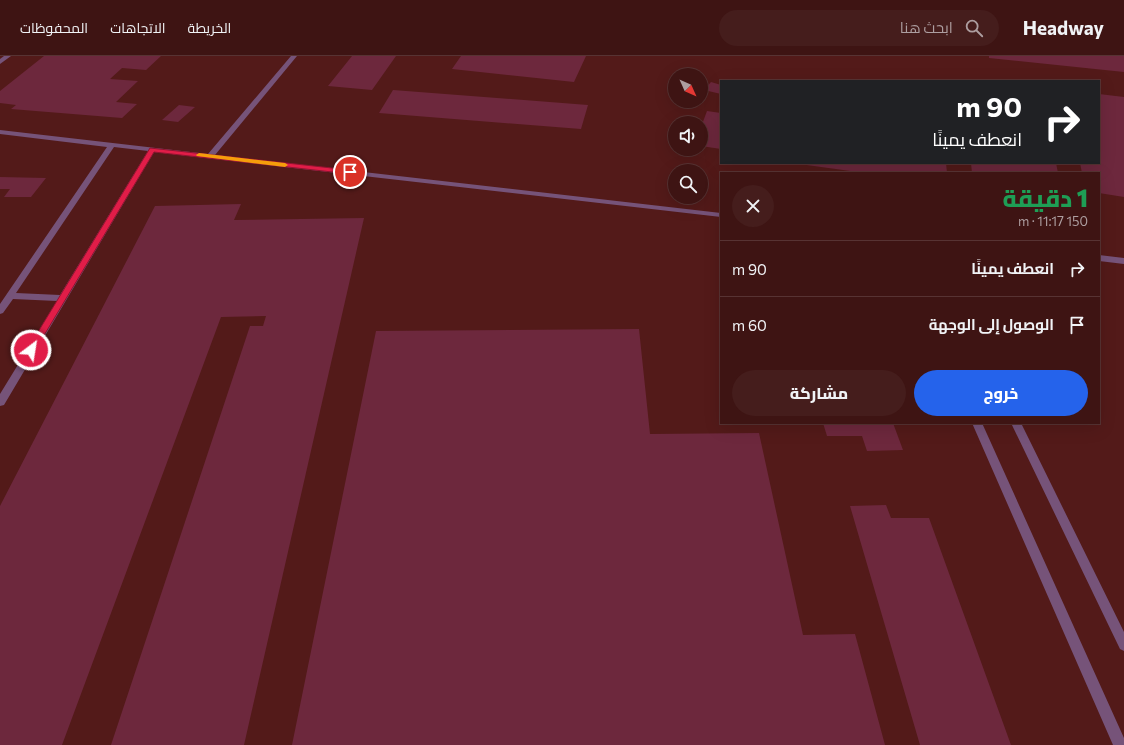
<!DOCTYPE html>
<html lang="ar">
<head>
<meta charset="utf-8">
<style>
  :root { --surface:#3e1413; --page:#451d1c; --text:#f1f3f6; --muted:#ad9ea0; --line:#573333; --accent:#2563eb }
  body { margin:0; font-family:Commissioner,Cairo,sans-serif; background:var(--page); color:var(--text); direction:rtl; height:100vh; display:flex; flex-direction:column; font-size:15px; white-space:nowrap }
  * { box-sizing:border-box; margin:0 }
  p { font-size:13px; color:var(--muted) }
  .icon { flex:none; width:22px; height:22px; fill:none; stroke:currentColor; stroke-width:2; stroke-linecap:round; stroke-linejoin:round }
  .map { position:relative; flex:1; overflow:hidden; direction:ltr }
  .panel { position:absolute; left:720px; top:116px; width:380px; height:252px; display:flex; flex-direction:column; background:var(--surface); border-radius:0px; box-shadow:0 4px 16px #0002,0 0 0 1px var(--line); direction:rtl }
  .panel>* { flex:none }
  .top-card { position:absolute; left:720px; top:24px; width:380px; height:84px; border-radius:0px; box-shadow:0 4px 16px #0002,0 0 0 1px var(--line); direction:rtl; background:#202124; color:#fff; overflow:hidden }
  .needle { width:26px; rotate:135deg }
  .controls { position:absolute; left:668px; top:12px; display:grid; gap:8px }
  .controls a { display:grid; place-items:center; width:40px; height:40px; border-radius:50%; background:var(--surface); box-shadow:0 4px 16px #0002,0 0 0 1px var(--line); font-size:20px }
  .pin { position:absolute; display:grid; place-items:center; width:34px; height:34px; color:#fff; margin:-17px; border:2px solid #fff; border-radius:50%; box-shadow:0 1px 4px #0007 }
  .me { position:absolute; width:44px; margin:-22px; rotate:31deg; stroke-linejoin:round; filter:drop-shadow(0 0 3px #0008) }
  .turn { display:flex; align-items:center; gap:14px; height:84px; padding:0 12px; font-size:18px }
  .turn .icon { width:52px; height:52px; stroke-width:2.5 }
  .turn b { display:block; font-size:28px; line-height:34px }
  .round { display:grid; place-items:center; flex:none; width:42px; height:42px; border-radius:21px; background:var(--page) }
  .overview { display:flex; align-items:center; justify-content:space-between; height:68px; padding:0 12px }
  h1 { font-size:24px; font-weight:800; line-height:30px; color:#1e9e55 }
  .button { display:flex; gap:8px; margin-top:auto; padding:8px 12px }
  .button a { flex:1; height:46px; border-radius:24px; background:var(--accent); color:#fff; font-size:16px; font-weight:800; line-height:46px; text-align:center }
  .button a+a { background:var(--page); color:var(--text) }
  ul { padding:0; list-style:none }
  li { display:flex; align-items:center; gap:12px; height:56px; padding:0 12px; border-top:1px solid var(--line) }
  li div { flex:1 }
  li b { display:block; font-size:15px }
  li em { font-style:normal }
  header { display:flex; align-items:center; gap:24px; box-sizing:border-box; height:56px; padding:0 20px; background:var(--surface); border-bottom:1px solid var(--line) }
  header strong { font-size:19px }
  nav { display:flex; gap:22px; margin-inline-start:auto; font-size:14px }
  .search { width:280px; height:36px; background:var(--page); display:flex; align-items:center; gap:10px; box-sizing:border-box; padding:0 14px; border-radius:22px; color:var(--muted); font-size:15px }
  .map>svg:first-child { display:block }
  .building { fill:#6d283d }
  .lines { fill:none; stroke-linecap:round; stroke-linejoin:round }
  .lane { fill:#765379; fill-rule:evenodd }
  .street { fill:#765379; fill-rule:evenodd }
  .route { fill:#e11d48; stroke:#92132f }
  .slow { fill:#f59e0b }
</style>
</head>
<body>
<header>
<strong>Headway</strong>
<div class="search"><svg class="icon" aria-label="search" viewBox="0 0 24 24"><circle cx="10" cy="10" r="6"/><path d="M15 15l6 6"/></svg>ابحث هنا</div>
<nav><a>الخريطة</a><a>الاتجاهات</a><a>المحفوظات</a></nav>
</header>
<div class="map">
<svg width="1124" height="689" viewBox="0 0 1124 689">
  <rect width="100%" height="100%" fill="#531a19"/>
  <path class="building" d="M44,0H161L146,14L122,12L110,23L138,25L116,46L137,48L122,62L11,53L16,49L0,47V35Z
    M352,0H396L372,34L328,30Z
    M461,0H586L574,26L452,13Z
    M989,0H1124V16L989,2Z
    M711,26L721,29V38L704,34Z
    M393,34L588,49L581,73L379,57Z
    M1099,38L1124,41V141L1099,137V117H1082L1080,107H1099Z
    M179,49L195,51L178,66L162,64Z
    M707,55L721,57V93L701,90V71Z
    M792,107H946L947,117H865Z
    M971,107H1056L1058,117H972Z
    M0,121L46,122L31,141H4L10,133H0Z
    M241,148L234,164L364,162L244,689H111L250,270H263L266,260L221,261L62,689H0V450L155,150Z
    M639,273L650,378L759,377L803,579L855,578L885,689H292L376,275Z
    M823,367H893L903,394L867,395L862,380H827Z
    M886,449L891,462H929L1011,689H920L850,450Z"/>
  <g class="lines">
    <path class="lane" d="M4,0H11L0,8V3Z"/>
    <path class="street" d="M291,0H297L215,99L721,157V161L154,96L4,349L0,350V338L57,245L13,243L3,257L0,258V248L107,91L0,78V74L208,98ZM114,91L148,95L60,239L16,237Z
      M1099,199L1124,202V208L1099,205Z
      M972,367H982L1124,682V689H1113Z
      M1011,367H1021L1124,576V595L1120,593Z"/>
  </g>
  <path class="route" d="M150,92L350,114L353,116L350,118L154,96L34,296H28L27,294Z"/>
  <path class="slow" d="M199,97L285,107L288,109L285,111L197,100L196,99Z"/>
</svg>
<div class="controls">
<a><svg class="needle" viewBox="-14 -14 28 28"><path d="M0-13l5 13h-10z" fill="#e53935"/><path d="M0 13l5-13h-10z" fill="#ad9ea0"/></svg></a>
<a><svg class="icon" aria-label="sound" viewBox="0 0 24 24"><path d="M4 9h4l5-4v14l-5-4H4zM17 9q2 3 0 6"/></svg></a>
<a><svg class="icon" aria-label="search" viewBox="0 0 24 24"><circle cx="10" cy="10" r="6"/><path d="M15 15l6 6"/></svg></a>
</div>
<div class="pin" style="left:350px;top:116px;background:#d93025"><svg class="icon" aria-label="arrive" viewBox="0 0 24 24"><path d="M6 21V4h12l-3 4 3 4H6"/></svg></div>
<svg class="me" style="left:31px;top:294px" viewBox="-20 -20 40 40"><circle r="17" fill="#e11d48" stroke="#fff" stroke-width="3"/><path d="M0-11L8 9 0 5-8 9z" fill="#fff"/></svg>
<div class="top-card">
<div class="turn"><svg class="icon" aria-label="right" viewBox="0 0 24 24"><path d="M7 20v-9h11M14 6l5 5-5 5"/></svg><div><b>90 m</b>انعطف يمينًا</div></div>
</div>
<section class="panel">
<div class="overview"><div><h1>1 دقيقة</h1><p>150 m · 11:17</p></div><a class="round"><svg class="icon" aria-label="close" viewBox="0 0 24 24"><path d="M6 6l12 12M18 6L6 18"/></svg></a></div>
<ul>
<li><svg class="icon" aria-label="right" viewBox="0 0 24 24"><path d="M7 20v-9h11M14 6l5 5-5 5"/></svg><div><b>انعطف يمينًا</b></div><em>90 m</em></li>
<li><svg class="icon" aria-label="arrive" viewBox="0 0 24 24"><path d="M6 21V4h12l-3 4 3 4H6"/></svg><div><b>الوصول إلى الوجهة</b></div><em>60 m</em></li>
</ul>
<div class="button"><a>خروج</a><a>مشاركة</a></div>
</section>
</div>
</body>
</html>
